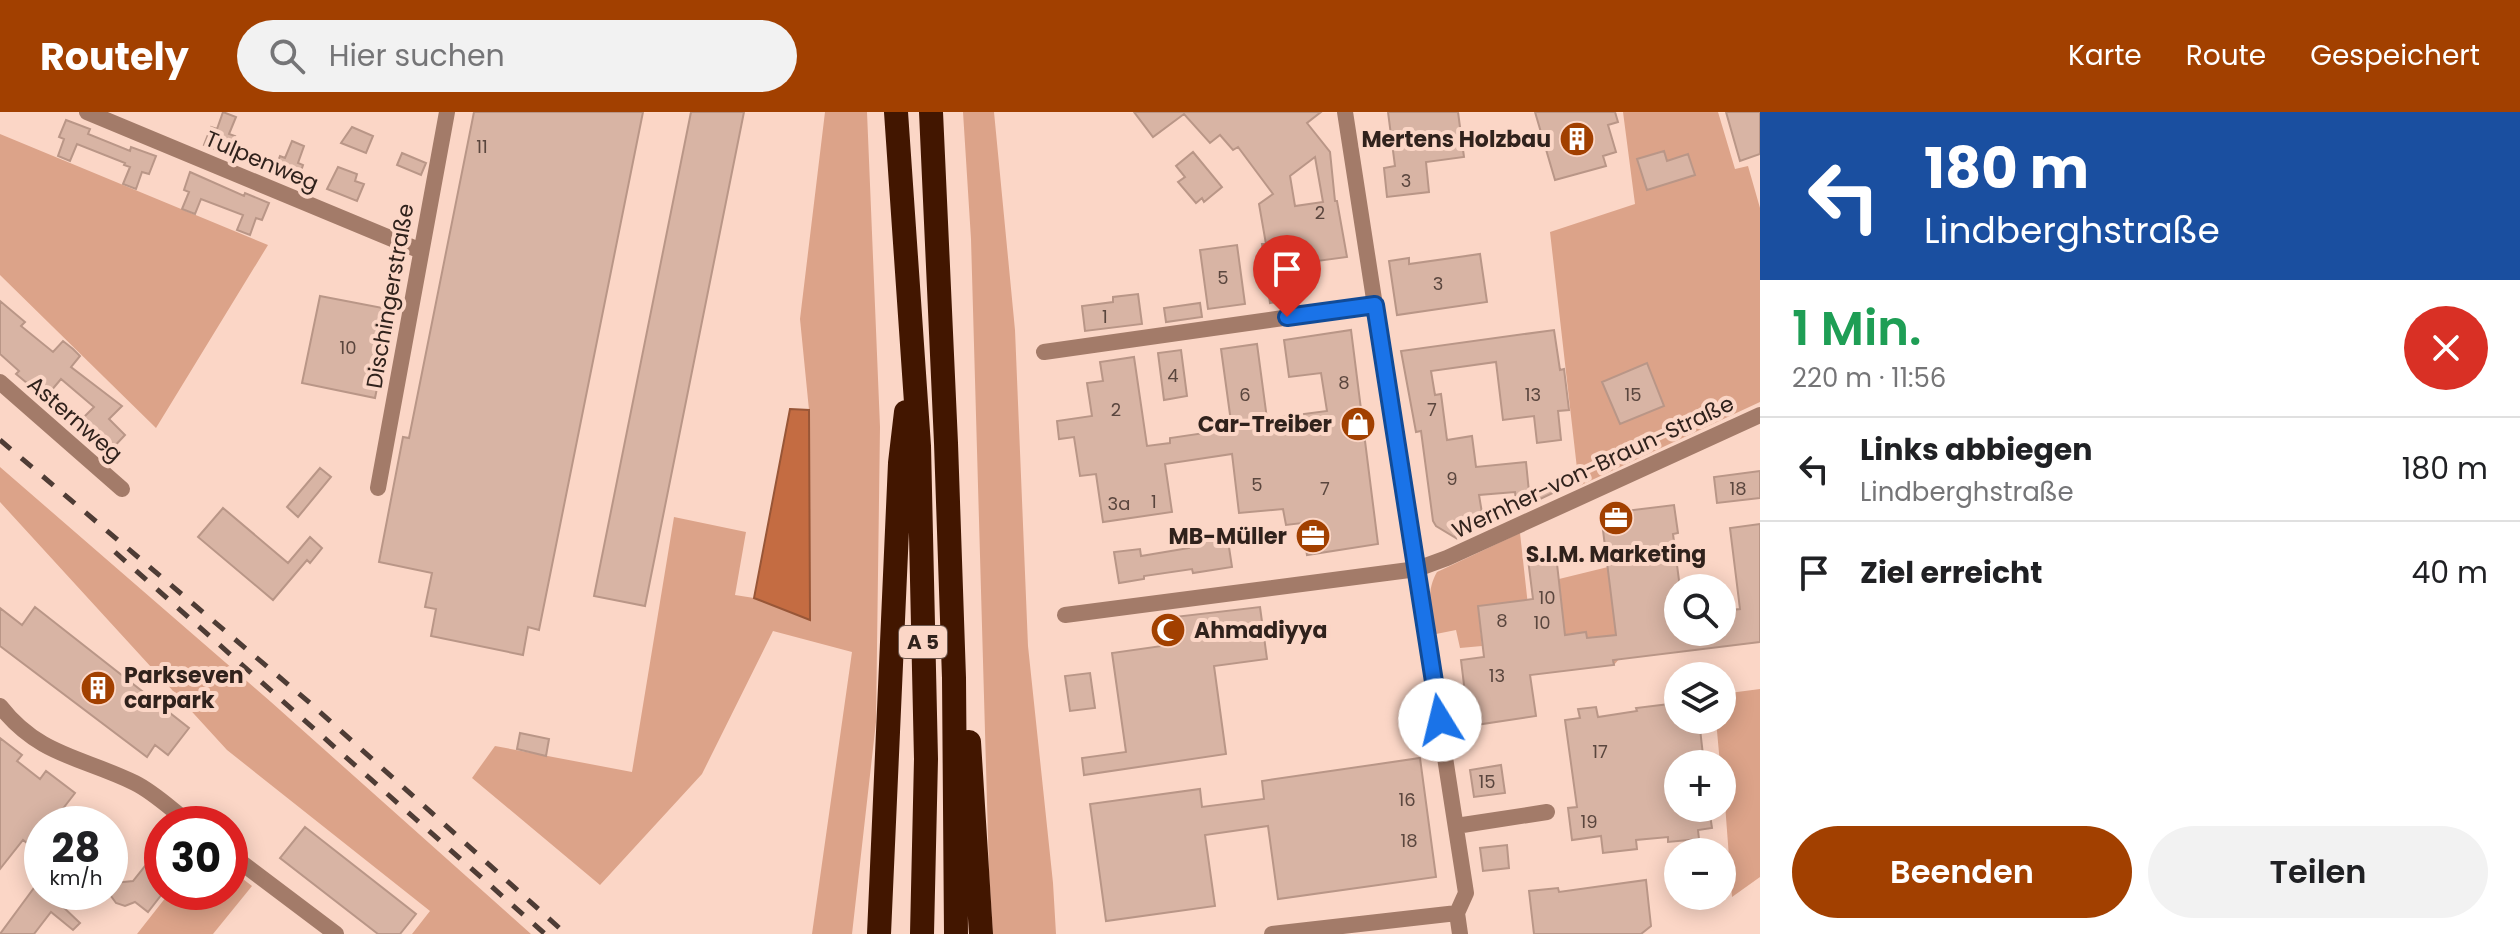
<!DOCTYPE html>
<html lang="de">
<head>
<meta charset="utf-8">
<style>
  :root { --surface:#fff; --page:#f2f2f2; --text:#202124; --muted:#757577; --line:#e0e0e0; --accent:#a24000 }
  body { margin:0; font-family:Poppins,sans-serif; background:var(--page); color:var(--text); height:100vh; display:flex; flex-direction:column; font-size:30px; white-space:nowrap }
  * { box-sizing:border-box; margin:0 }
  p { font-size:26px; color:var(--muted) }
  .icon { flex:none; width:44px; height:44px; fill:none; stroke:currentColor; stroke-width:2; stroke-linecap:round; stroke-linejoin:round }
  .map { position:relative; flex:1; overflow:hidden }
  .details { display:flex; flex-direction:column; background:var(--surface); width:760px }
  .details>* { flex:none }
  .top-card { background:#1a4fa0; color:#fff; overflow:hidden }
  .controls { position:absolute; left:1664px; top:462px; display:grid; gap:16px }
  .controls a { display:grid; place-items:center; width:72px; height:72px; border-radius:50%; background:var(--surface); box-shadow:0 4px 20px #0003; font-size:40px }
  .speed { position:absolute; left:24px; top:694px; display:flex; gap:16px; font-size:40px; font-weight:700; text-align:center }
  .speed>* { display:grid; place-content:center; width:104px; height:104px; border-radius:50%; background:var(--surface); box-shadow:0 4px 20px #0003; line-height:1 }
  .speed small { font-size:20px; font-weight:400 }
  .speed .limit { border:12px solid #d22; background:#fff; color:#111 }
  .pin { position:absolute; display:grid; place-items:center; width:68px; height:68px; color:#fff; margin:-82px -34px; border-radius:50% 50% 50% 0; rotate:-45deg; box-shadow:0 0 8px #0007 }
  .pin .icon { rotate:45deg }
  .me { position:absolute; width:88px; margin:-44px; rotate:351deg; stroke-linejoin:round; filter:drop-shadow(0 0 6px #0008) }
  .turn { display:flex; align-items:center; gap:28px; height:168px; padding:0 32px; font-size:36px }
  .turn .icon { width:104px; height:104px; stroke-width:2.5 }
  .turn b { display:block; font-size:56px; line-height:68px }
  .round { display:grid; place-items:center; flex:none; width:84px; height:84px; border-radius:42px; background:var(--page) }
  .summary { display:flex; align-items:center; justify-content:space-between; height:136px; padding:0 32px }
  h1 { font-size:48px; font-weight:600; line-height:60px; color:#1e9e55 }
  .action { display:flex; gap:16px; margin-top:auto; padding:16px 32px }
  .action a { flex:1; height:92px; border-radius:48px; background:var(--accent); color:#fff; font-size:32px; font-weight:600; line-height:92px; text-align:center }
  .action a+a { background:var(--page); color:var(--text) }
  ul { padding:0; list-style:none }
  li { display:flex; align-items:center; gap:24px; height:104px; padding:0 32px; border-top:2px solid var(--line) }
  li div { flex:1 }
  li b { display:block; font-size:30px }
  li em { font-style:normal }
  header { display:flex; align-items:center; gap:48px; box-sizing:border-box; height:112px; padding:0 40px; background:var(--accent); color:#fff }
  header strong { font-size:38px }
  nav { display:flex; gap:44px; margin-inline-start:auto; font-size:28px }
  .search { width:560px; height:72px; background:var(--page); display:flex; align-items:center; gap:20px; box-sizing:border-box; padding:0 28px; border-radius:44px; color:var(--muted); font-size:30px }
  main { display:flex; flex:1; min-height:0 }
  .map>svg:first-child { display:block }
  .green { fill:#dca389 }
  .water { fill:#c46c42; stroke:#985637; stroke-width:2 }
  .building { fill:#d8b4a4; stroke:#b99687; stroke-width:2; fill-rule:evenodd }
  .lines { fill:none; stroke-linecap:round; stroke-linejoin:round }
  .street { stroke:#a37b69; stroke-width:16 }
  .highway { stroke:#421600; stroke-width:24 }
  .rail { stroke:#4e3c35; stroke-width:5; stroke-dasharray:14 14; stroke-linecap:butt }
  .route-casing { stroke:#114b97; stroke-width:20 }
  .route { stroke:#1a73e8; stroke-width:14 }
  .labels { text-anchor:middle; dominant-baseline:central; stroke-width:8; stroke-linejoin:round; paint-order:stroke }
  .number-label { font-size:18px; fill:#5a463e }
  .shield { fill:#fbd6c6; stroke:#6d584f; stroke-width:2 }
  .shield-label { font-size:20px; font-weight:bold; fill:#30221c }
  .poi-label { font-size:22px; font-weight:bold; fill:#30221c; stroke:#fbd6c6; text-anchor:end }
  .street-label { font-size:22px; fill:#30221c; stroke:#fbd6c6 }
</style>
</head>
<body>
<header>
<strong>Routely</strong>
<div class="search"><svg class="icon" aria-label="search" viewBox="0 0 24 24"><circle cx="10" cy="10" r="6"/><path d="M15 15l6 6"/></svg>Hier suchen</div>
<nav><a>Karte</a><a>Route</a><a>Gespeichert</a></nav>
</header>
<main>
<div class="map">
<svg width="1760" height="822" viewBox="0 0 1760 822">
  <rect width="100%" height="100%" fill="#fbd6c6"/>
  <path class="green" d="M825,0H867L880,315L876,610L852,822H812L852,540L773,519L702,662L600,773L472,666L495,634L632,660L674,405L746,420L735,483L754,486L810,508L809,298L800,207Z
    M963,0H994L1015,218L1028,534L1053,771L1056,822H993L989,760L971,127Z
    M1623,0H1718L1735,57L1748,54L1760,96V290L1579,374L1550,120L1635,92Z
    M0,22L268,133L156,316L0,163Z
    M0,355L271,590L531,822H412L430,799L227,638L0,390Z
    M1520,421L1531,521L1478,495L1482,534L1460,536L1456,518L1436,522C1431,499 1425,481 1437,460Z
    M1608,455L1619,547L1614,553L1610,524L1587,531L1586,520L1560,523L1563,502L1559,467Z
    M1760,577V765L1732,785L1722,652H1720L1716,608H1722V582Z
    M230,757L252,774L213,822H137L170,780H230Z"/>
  <path class="water" d="M790,297L809,298L810,508L754,486Z"/>
  <path class="building" d="M223,0L236,5L229,22L235,24L228,42L204,33L211,15L217,17Z
    M474,0H643L539,518L528,515L523,543L431,524L436,497L425,495L432,461L379,450L403,325L409,326Z
    M691,0H744L645,494L594,484Z
    M1134,0H1321L1307,11L1330,40L1335,89H1337L1347,145L1287,153L1292,188L1270,191L1262,132H1266L1259,92L1273,82L1238,35L1233,38L1220,23L1210,31L1184,2L1153,25ZM1315,45L1323,90L1295,94L1290,64Z
    M1388,0H1458L1464,45L1426,50L1429,80L1387,85L1384,56L1395,54Z
    M1535,0H1615L1618,10L1608,13L1616,40L1603,44L1606,54L1555,68Z
    M1726,0H1760V42L1740,49Z
    M66,8L90,17L88,22L130,39L131,35L156,44L149,62L142,60L136,77L123,72L130,55L124,53L125,51L77,32L70,49L58,44L64,27L59,25Z
    M352,15L373,24L366,41L341,31Z
    M292,29L304,34L298,51L303,53L297,71L273,62L280,44L285,46Z
    M1664,39L1667,49L1688,42L1695,63L1647,78L1637,47Z
    M1193,40L1222,75L1204,90L1202,86L1196,91L1178,70L1185,65L1176,54Z
    M402,41L426,51L421,63L397,53Z
    M338,55L357,62L355,69L364,72L357,89L327,77Z
    M190,60L244,84L245,81L269,91L262,108L256,106L250,123L237,118L243,103L201,87L195,102L182,97L189,80L184,78Z
    M1237,133L1245,192L1208,197L1200,138Z
    M1480,142L1487,190L1397,203L1389,149L1409,146V152Z
    M1138,182L1142,212L1085,219L1082,194L1113,190V185Z
    M320,184L393,198L375,286L302,271Z
    M0,189L25,210L21,214L53,240L63,229L73,237L80,244L71,255L122,294L109,307L125,323L109,340L78,311L94,295L61,267L45,286L16,262L19,259L0,242Z
    M1200,191L1202,205L1166,210L1164,196Z
    M1351,218L1378,432L1307,443L1302,411L1286,413L1283,397L1239,401L1232,342L1165,352L1172,400L1103,410L1096,362L1080,364L1074,325L1059,327L1057,309L1092,304L1087,271L1103,269L1100,250L1134,245L1147,334L1170,331V326L1232,317L1221,237L1257,232L1267,307L1327,299L1321,261L1289,265L1284,228Z
    M1554,218L1560,258L1564,257L1569,298L1558,299L1561,328L1537,331L1534,304L1503,308L1496,250L1431,259L1435,283L1441,282L1447,328L1472,324L1476,355L1526,350L1529,380L1554,376L1555,380L1517,398L1515,380L1479,383L1482,401L1454,412L1456,426L1436,414L1433,409L1421,319L1416,320L1401,239Z
    M1181,238L1187,284L1164,288L1158,241Z
    M1647,251L1664,294L1620,312L1602,270Z
    M320,356L331,365L298,405L287,395Z
    M1760,359V386L1717,391L1714,365Z
    M1674,393L1678,421L1673,422L1680,476L1678,520H1722V499L1740,497L1730,416L1760,412V530L1613,548L1614,553L1530,563L1536,604L1469,614L1461,548L1484,545L1478,494L1533,487L1528,447L1556,443L1565,523L1586,520L1587,526L1616,523L1601,402Z
    M223,396L288,451L310,425L322,436L310,451L307,448L273,488L198,425Z
    M1227,422L1232,455L1193,461L1192,457L1144,464V467L1119,471L1114,440L1140,437L1141,444L1189,436L1188,427Z
    M35,495L189,616L168,643L155,633L147,645L0,534V496L22,513Z
    M1260,495L1267,547L1214,554L1226,642L1084,663L1082,646L1126,640L1112,541L1162,534L1157,507Z
    M1090,561L1095,596L1070,599L1065,564Z
    M1678,591V608H1699L1704,652H1678V696H1709L1712,716L1698,718L1699,727L1668,730V725L1636,728L1637,737L1603,741L1601,724L1572,728L1568,696L1577,695L1565,608L1580,606L1578,597L1596,595L1598,605L1637,599L1636,596Z
    M520,621L549,627L546,644L517,637Z
    M0,626L22,643L17,649L40,667L46,659L75,681L51,712L45,707L27,731L23,728L0,757Z
    M1420,646L1436,765L1278,787L1268,714L1205,723L1215,794L1106,809L1090,692L1200,677L1202,695L1264,687L1262,669Z
    M1501,653L1505,681L1474,685L1470,658Z
    M305,715L416,802L400,822H378L280,746Z
    M1507,733L1509,756L1483,759L1480,736Z
    M153,744L162,751V782L148,800L135,790L125,794L116,791L111,784L114,771L133,769Z
    M42,765V780H74L60,792L80,811L73,818L51,800L34,822H0Z
    M1646,768L1651,814L1641,822H1534L1529,779L1558,776L1559,780Z"/>
  <g class="lines">
    <path class="street" d="M87,0L421,139
      M1345,0L1466,781L1457,801L1460,822
      M1044,240L1375,193
      M0,270L122,377
      M378,376L447,0
      M1065,503L1417,457L1447,446L1760,303
      M0,594C39,644 82,645 135,671C155,681 173,699 191,712
      M1456,714L1547,700
      M230,742L336,822
      M1272,822L1457,801"/>
    <path class="highway" d="M896,0L919,334L926,647L922,822
      M931,0L946,331L954,566L956,822
      M969,630L981,822
      M879,822L900,351L906,300"/>
    <path class="rail" d="M0,328L310,591L566,822
      M115,440L545,822"/>
  </g>
  <g class="lines">
    <defs>
      <path id="route" d="M1287,205L1375,193L1440,608"/>
    </defs>
    <use href="#route" class="route-casing"/>
    <use href="#route" class="route"/>
  </g>
  <defs>
    <symbol id="building-disc" viewBox="-11 -11 22 22"><circle r="9.5" fill="#a24000" stroke="#fbd6c6"/><path d="M-4-6H4V6H1V3H-1V6H-4ZM-2.5-4.3h1.7v1.8h-1.7ZM.8-4.3h1.7v1.8H.8ZM-2.5-1h1.7V.8h-1.7ZM.8-1h1.7V.8H.8Z" fill="#fff"/></symbol>
    <symbol id="shop-disc" viewBox="-11 -11 22 22"><circle r="9.5" fill="#a24000" stroke="#fbd6c6"/><path d="M-5-2.5h2.3a2.7 3.5 0 0 1 5.4 0H5L5.5 6h-11ZM-1.5-2.5h3a1.5 2.3 0 0 0-3 0Z" fill="#fff"/></symbol>
    <symbol id="office-disc" viewBox="-11 -11 22 22"><circle r="9.5" fill="#a24000" stroke="#fbd6c6"/><path d="M-6-3h4V-5.5h4V-3h4V5H-6ZM-1-4.5V-3h2v-1.5ZM-6 0V1H6V0Z" fill="#fff"/></symbol>
    <symbol id="mosque-disc" viewBox="-11 -11 22 22"><circle r="9.5" fill="#a24000" stroke="#fbd6c6"/><path d="M3.5-4.9A6 6 0 1 0 3.5 4.9A5 5 0 1 1 3.5-4.9Z" fill="#fff"/></symbol>
  </defs>
  <g fill-rule="evenodd">
    <use href="#building-disc" x="1557" y="7" width="40" height="40"/>
    <use href="#shop-disc" x="1338" y="292" width="40" height="40"/>
    <use href="#office-disc" x="1596" y="386" width="40" height="40"/>
    <use href="#office-disc" x="1293" y="404" width="40" height="40"/>
    <use href="#mosque-disc" x="1148" y="498" width="40" height="40"/>
    <use href="#building-disc" x="78" y="556" width="40" height="40"/>
  </g>
  <g class="labels">
    <g class="number-label">
      <text x="482" y="34">11</text>
      <text x="1406" y="68">3</text>
      <text x="1320" y="100">2</text>
      <text x="1223" y="165">5</text>
      <text x="1438" y="171">3</text>
      <text x="1105" y="204">1</text>
      <text x="348" y="235">10</text>
      <text x="1173" y="263">4</text>
      <text x="1344" y="270">8</text>
      <text x="1245" y="282">6</text>
      <text x="1533" y="282">13</text>
      <text x="1633" y="282">15</text>
      <text x="1116" y="297">2</text>
      <text x="1432" y="297">7</text>
      <text x="1452" y="366">9</text>
      <text x="1257" y="372">5</text>
      <text x="1325" y="376">7</text>
      <text x="1738" y="376">18</text>
      <text x="1154" y="389">1</text>
      <text x="1119" y="391">3a</text>
      <text x="1547" y="485">10</text>
      <text x="1502" y="508">8</text>
      <text x="1542" y="510">10</text>
      <text x="1497" y="563">13</text>
      <text x="1600" y="639">17</text>
      <text x="1487" y="669">15</text>
      <text x="1407" y="687">16</text>
      <text x="1589" y="709">19</text>
      <text x="1409" y="728">18</text>
    </g>
    <rect class="shield" x="899" y="514" width="48" height="32" rx="6"/>
    <g class="shield-label">
      <text x="923" y="530">A 5</text>
    </g>
    <g class="poi-label">
      <text x="1551" y="27">Mertens Holzbau</text>
      <text x="1332" y="312">Car-Treiber</text>
      <text x="1287" y="424">MB-Müller</text>
      <text x="1616" y="442" text-anchor="middle">S.I.M. Marketing</text>
      <text x="1194" y="518" text-anchor="start">Ahmadiyya</text>
      <text x="124" y="563" text-anchor="start">Parkseven<tspan x="124" dy="25">carpark</tspan></text>
    </g>
    <g class="street-label">
      <text transform="translate(262 49) rotate(23)">Tulpenweg</text>
      <text transform="translate(390 184) rotate(-80)">Dischingerstraße</text>
      <text transform="translate(75 307) rotate(41)">Asternweg</text>
      <text transform="translate(1593 355) rotate(-25)">Wernher-von-Braun-Straße</text>
    </g>
  </g>
</svg>
<div class="controls">
<a><svg class="icon" aria-label="search" viewBox="0 0 24 24"><circle cx="10" cy="10" r="6"/><path d="M15 15l6 6"/></svg></a>
<a><svg class="icon" aria-label="layers" viewBox="0 0 24 24"><path d="M12 4l9 5-9 5-9-5zM3 14l9 5 9-5"/></svg></a>
<a>+</a>
<a>−</a>
</div>
<div class="speed"><div>28<small>km/h</small></div><div class="limit">30</div></div>
<div class="pin" style="left:1287px;top:205px;background:#d93025"><svg class="icon" aria-label="arrive" viewBox="0 0 24 24"><path d="M6 21V4h12l-3 4 3 4H6"/></svg></div>
<svg class="me" style="left:1440px;top:608px" viewBox="-20 -20 40 40"><circle r="19" fill="#fff"/><path d="M0-13L10 11 0 6-10 11z" fill="#1a73e8"/></svg>
</div>
<section class="details">
<div class="top-card">
<div class="turn"><svg class="icon" aria-label="left" viewBox="0 0 24 24"><path d="M17 20v-9H6M10 6l-5 5 5 5"/></svg><div><b>180 m</b>Lindberghstraße</div></div>
</div>
<div class="summary"><div><h1>1 Min.</h1><p>220 m · 11:56</p></div><a class="round" style="background:#d93025;color:#fff"><svg class="icon" aria-label="close" viewBox="0 0 24 24"><path d="M6 6l12 12M18 6L6 18"/></svg></a></div>
<ul>
<li><svg class="icon" aria-label="left" viewBox="0 0 24 24"><path d="M17 20v-9H6M10 6l-5 5 5 5"/></svg><div><b>Links abbiegen</b><p>Lindberghstraße</p></div><em>180 m</em></li>
<li><svg class="icon" aria-label="arrive" viewBox="0 0 24 24"><path d="M6 21V4h12l-3 4 3 4H6"/></svg><div><b>Ziel erreicht</b></div><em>40 m</em></li>
</ul>
<div class="action"><a>Beenden</a><a>Teilen</a></div>
</section>
</main>
</body>
</html>
